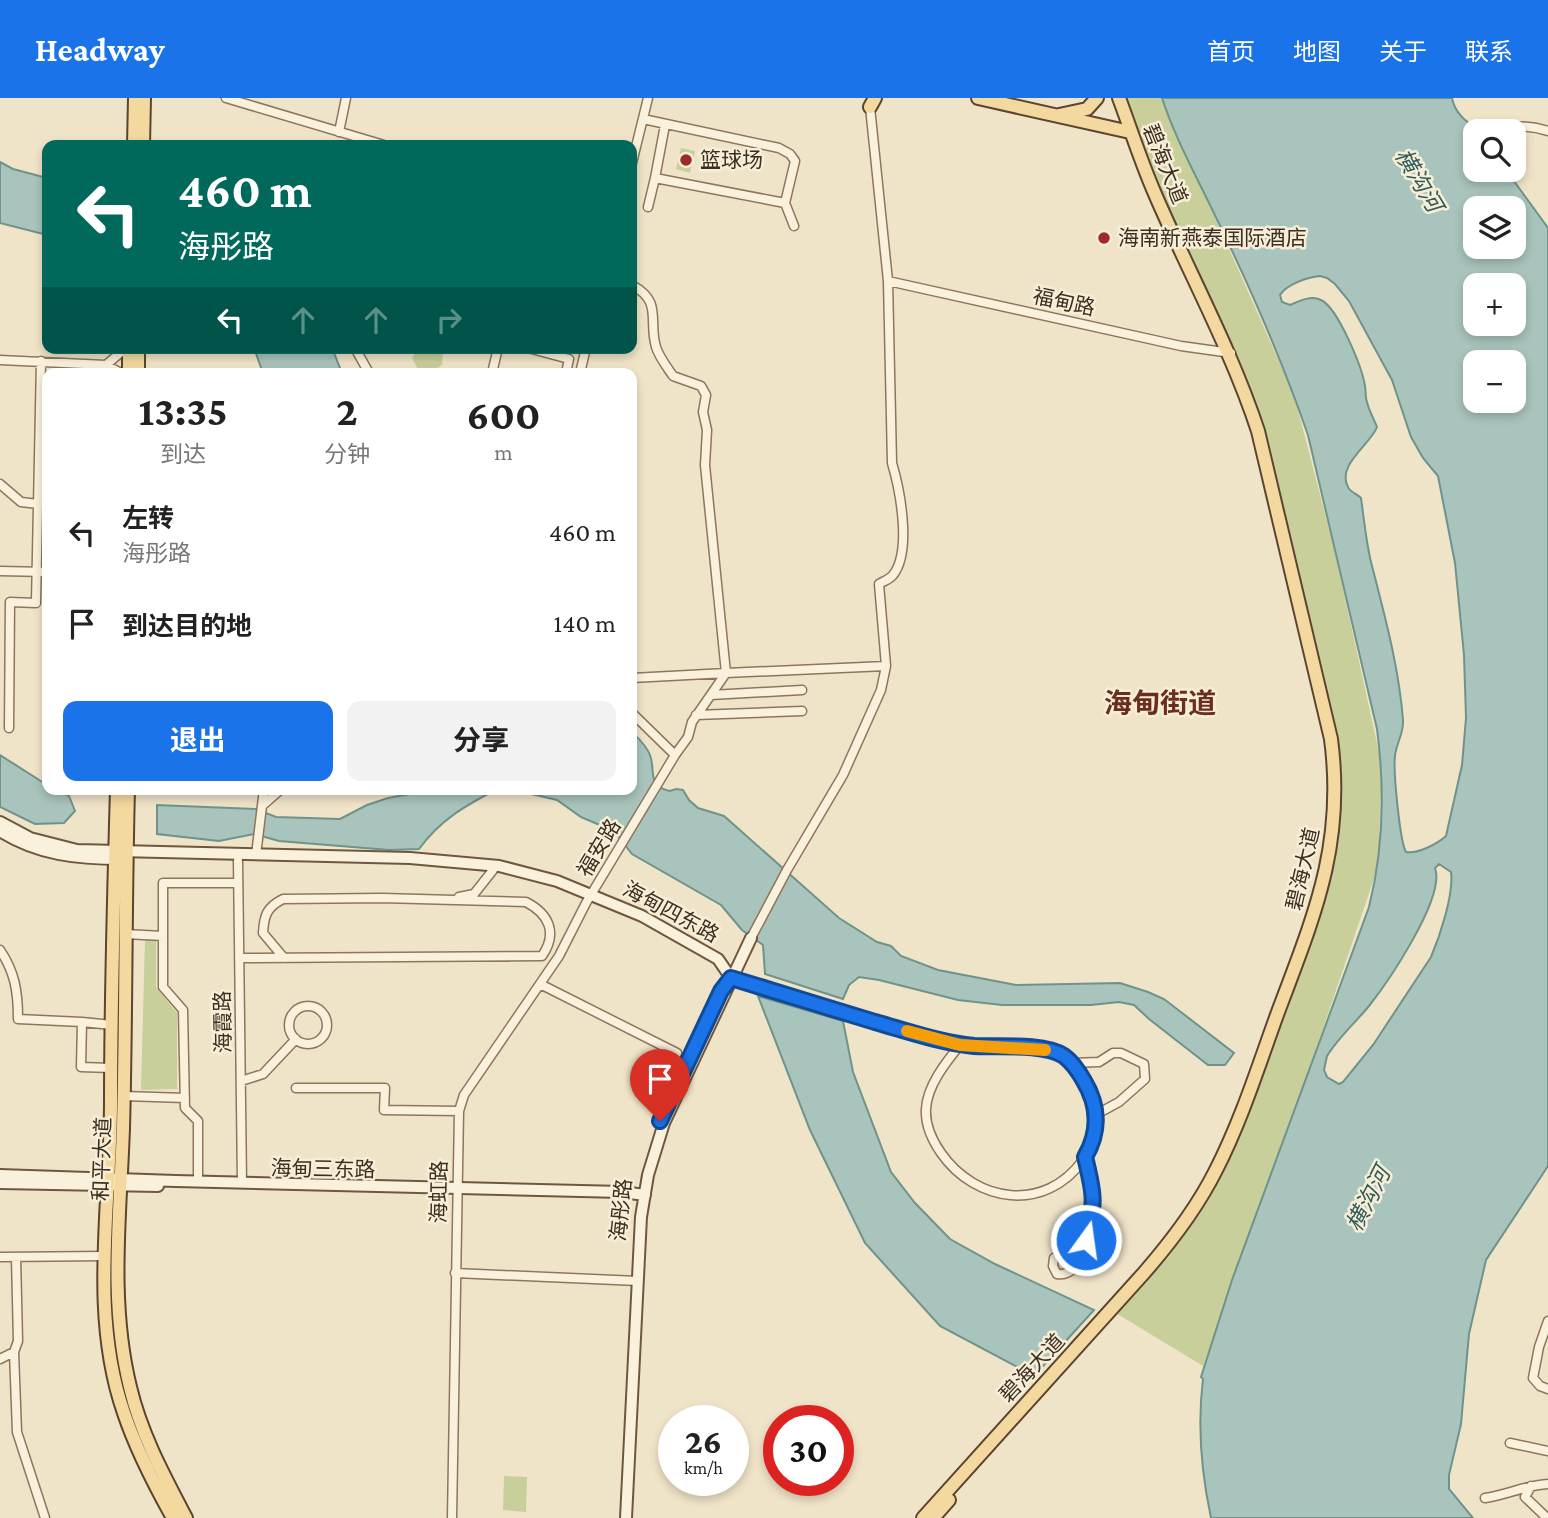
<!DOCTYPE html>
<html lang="zh">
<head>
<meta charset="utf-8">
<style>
  :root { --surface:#fff; --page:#f2f2f2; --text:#222; --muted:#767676; --accent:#1a73e8 }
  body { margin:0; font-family:"Crimson Pro","Noto Sans SC",serif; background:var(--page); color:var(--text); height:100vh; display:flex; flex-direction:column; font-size:26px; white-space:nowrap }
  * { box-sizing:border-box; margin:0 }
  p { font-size:23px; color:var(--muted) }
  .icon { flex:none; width:38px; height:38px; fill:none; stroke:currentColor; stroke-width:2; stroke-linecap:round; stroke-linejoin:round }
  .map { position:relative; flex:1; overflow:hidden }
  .panel { position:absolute; left:42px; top:270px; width:595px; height:427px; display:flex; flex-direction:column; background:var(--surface); border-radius:14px; box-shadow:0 4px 10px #0003 }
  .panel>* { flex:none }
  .banner { position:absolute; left:42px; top:42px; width:595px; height:214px; border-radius:14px; box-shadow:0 4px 10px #0003; background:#00695c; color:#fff; overflow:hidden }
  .controls { position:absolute; left:1463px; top:21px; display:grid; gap:14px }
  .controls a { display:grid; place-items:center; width:63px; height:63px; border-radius:14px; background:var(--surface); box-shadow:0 4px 10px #0003; font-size:35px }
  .speed { position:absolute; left:658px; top:1307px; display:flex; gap:14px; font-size:35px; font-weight:700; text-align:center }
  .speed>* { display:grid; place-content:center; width:91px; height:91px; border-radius:50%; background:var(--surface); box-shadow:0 4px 10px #0003; line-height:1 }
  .speed small { font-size:18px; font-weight:400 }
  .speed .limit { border:10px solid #d22; background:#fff; color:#111 }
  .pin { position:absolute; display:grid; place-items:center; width:60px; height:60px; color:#fff; margin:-72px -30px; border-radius:50% 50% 50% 0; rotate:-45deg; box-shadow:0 0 7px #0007 }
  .pin .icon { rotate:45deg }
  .me { position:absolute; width:77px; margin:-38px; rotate:14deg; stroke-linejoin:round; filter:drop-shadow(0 0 5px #0008) }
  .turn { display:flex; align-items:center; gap:24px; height:147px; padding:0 21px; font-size:32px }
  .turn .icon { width:91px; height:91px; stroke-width:2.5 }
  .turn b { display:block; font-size:49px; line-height:60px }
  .lanes { display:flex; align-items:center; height:66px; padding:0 21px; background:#0003; justify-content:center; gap:35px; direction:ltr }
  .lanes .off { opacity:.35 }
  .eta { display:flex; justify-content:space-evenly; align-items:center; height:119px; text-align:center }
  .eta b { font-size:42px; font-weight:700; line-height:49px }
  .action { display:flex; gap:14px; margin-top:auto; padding:14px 21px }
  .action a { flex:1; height:80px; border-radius:14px; background:var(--accent); color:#fff; font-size:28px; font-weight:700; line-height:80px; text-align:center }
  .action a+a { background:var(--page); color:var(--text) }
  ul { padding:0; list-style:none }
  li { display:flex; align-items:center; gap:21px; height:91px; padding:0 21px }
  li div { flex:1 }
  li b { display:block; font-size:26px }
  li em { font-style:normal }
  header { display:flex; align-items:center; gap:42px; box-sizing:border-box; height:98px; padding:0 35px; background:var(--accent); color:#fff }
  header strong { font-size:33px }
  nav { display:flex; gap:38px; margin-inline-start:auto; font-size:24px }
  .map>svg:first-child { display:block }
  .green { fill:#c9cf9b }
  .water { fill:#a9c4bc; stroke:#6f938a; stroke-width:2; fill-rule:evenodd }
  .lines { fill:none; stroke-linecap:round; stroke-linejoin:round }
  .street-casing { stroke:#8d765c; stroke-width:11 }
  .secondary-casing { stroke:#6f573f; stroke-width:14 }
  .primary-casing { stroke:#5b4430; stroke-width:16 }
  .street { stroke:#faf1dc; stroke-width:8 }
  .secondary { stroke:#faf1dc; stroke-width:10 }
  .primary { stroke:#f3d9a0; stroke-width:12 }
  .route-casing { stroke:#114b97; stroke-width:18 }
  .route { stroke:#1a73e8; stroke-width:12 }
  .slow { stroke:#f59e0b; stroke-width:12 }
  .poi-dot { fill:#9e2a2b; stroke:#f7eed8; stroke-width:2.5 }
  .labels { text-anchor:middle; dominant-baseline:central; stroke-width:5; stroke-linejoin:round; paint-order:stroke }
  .poi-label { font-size:21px; fill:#3d2e20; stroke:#f7eed8; text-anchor:start }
  .street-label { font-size:21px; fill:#3d2e20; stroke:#f7eed8 }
  .water-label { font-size:23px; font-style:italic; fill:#2f5d5a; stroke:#f7eed8 }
  .district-label { font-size:28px; font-weight:bold; fill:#6b2e1e; stroke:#f7eed8 }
</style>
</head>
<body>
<header>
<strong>Headway</strong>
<nav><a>首页</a><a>地图</a><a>关于</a><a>联系</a></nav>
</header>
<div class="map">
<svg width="1548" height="1420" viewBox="0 0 1548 1420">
  <rect width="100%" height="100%" fill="#f0e4c8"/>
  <path class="green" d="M1126,0H1162L1294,297L1334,450L1382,668L1378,769L1303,989L1203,1268L1114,1214L1191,1127L1235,1047L1330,778L1338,663L1249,291L1172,118Z
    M681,50L695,53L690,75L676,71Z
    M419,250H439L443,255L442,267L430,275H420L412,260Z
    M145,841L156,842V889L177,915V991L141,992Z
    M504,1378L527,1379L526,1414L503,1412Z"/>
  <path class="water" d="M1162,0H1452C1455,16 1467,24 1479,33H1475V72H1506L1548,130V1068L1486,1162L1469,1236L1461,1326L1449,1377V1391L1473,1420H1211C1201,1373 1197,1329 1203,1281L1201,1279L1232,1182L1369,809C1384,749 1385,692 1377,631L1308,337C1281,259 1247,182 1210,107C1193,72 1174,37 1162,0ZM1514,110V149H1475V110ZM1320,178L1327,180L1335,186L1349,203L1392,282L1411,339L1423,360L1438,378L1455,465L1464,557L1466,620L1462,667L1446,738C1437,746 1418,756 1406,754C1400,744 1393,673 1395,658C1396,646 1404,635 1403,622C1399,569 1384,515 1371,464C1366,443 1364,421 1361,400C1357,396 1350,394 1348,389C1336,367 1371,346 1377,329C1374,321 1369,313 1367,304C1365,299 1366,293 1365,288C1362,269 1338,210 1321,202C1311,197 1299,203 1290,207L1282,204L1280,197C1286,187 1307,179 1320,178ZM1514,187V226H1475V187ZM1514,264V303H1475V264ZM1439,766L1451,774C1454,796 1440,838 1431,859L1373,947L1343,984L1339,986L1327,979L1324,972L1327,958C1338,940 1355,925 1369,908C1388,884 1446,799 1435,770Z
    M0,64L13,71L47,80V137L0,125Z
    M254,250H332L342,275H263Z
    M632,634C639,641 646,647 650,657C656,672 646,688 670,693L676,691L683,692L689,702L698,710L724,718L839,820L877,844L891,848L901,858L938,872L1016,887L1120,885L1148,894L1164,901L1234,955L1225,967H1208L1149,921L1134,907L1119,904L1091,907H1002L958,902L879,882L859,879L849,887L843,901L765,876L763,847L742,832L721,807L632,756L614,733L581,719L557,702L510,691H632Z
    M0,657L47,687V691H55L69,698L75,713L64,725L35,726L0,709Z
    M437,691H497C465,708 441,721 419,751L389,752L279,743L254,736L219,743L157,736V707L256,711L276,719L340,721L367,707L388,700Z
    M758,898L843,923L853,974L891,1074L915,1105L950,1141L995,1166L1094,1212L1034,1278L940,1228L865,1145L810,1032Z"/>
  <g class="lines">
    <defs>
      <path id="street" d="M226,0L384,47
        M643,21L779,50L790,56L795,63L785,105L794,128
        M665,27L655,80L785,105
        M1495,33C1511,26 1532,28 1548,33
        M339,34L346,0
        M632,65L648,0
        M648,109L655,80
        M888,183L1181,248L1231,255
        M632,187C663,204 648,222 656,249C659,259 667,269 673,278L701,288L706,297L703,314L707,332L705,367L726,575L632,580
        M355,250L369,275
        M528,250L569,261L566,275
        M0,262L106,267L121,275
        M106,267L126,250
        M492,275L498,250
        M580,275L586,250
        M0,386L21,404L38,406
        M0,473L47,474
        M711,597L802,592
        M696,617L802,613
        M9,630L10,504L36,505L41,263
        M675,657L688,639L692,624L726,575L886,568
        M276,691H290
        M262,708L279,693
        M256,757L264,691
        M238,763L242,1085
        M459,799L474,796L493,772
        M125,836L163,838V785H238
        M163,838V889L183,912L185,1010L198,1023V1084
        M751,840L787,772L843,677L881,592L886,568L879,486C884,483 890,481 893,477C912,453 900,392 892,365L888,183L870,9
        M0,852C15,874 18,894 18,921L82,924L81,969L111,970
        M239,860L542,858C558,835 549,816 526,804L382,800L283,801C267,809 264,817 263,835L284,860
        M731,880C807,903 883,929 960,946C992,954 1029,942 1059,956C1074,963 1089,986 1094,1001C1100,1021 1095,1046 1083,1062C1045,1115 976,1105 941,1055C932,1042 925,1027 926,1011C927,988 946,964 960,947
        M540,886L677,955L656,1004
        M289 927a19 19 0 1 1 38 0a19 19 0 1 1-38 0Z
        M82,924L112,927
        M1071,965L1099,964L1113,955H1121L1144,966L1145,981L1119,1004L1097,1016
        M241,983L263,976L296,941
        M296,990H385L384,1012L459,1013
        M124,998L185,1000
        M1085,1059C1094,1095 1096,1106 1086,1142L1077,1144L1054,1160L1053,1168L1057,1176C1073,1179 1087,1157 1086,1142
        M0,1159L105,1158
        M455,1175L638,1183
        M1548,1223L1539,1249L1533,1280L1540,1288L1548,1291
        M14,1254L17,1334L45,1420
        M0,1261L14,1254L18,1243L16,1159
        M1510,1345L1548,1353
        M1531,1388L1525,1399L1547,1420
        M1485,1400C1507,1397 1526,1387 1548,1386
        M452,1420L459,1013L464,997L559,858L586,805L675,657L632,615"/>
      <path id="secondary" d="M0,724L30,740L77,752L410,760L499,768L557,783L642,818L718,861L731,880
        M0,733C38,757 78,761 121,761
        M0,1077L176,1083L622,1094L645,1097
        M0,1085L158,1088
        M626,1420L641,1119L648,1077L664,1025L751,840"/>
      <path id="primary" d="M978,0L1130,34
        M870,9L875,0
        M1059,17L1087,11L1097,0
        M134,47L135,0
        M143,47L144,0
        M129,275V250
        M138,275V250
        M117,691C114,795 111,900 111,1004C111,1106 89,1215 124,1315C136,1351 154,1386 173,1420
        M128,691C125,804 126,917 123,1030C120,1117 109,1204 130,1289C141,1336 164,1378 186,1420
        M923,1420L1143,1176C1171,1144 1197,1110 1216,1072C1242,1021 1259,966 1278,914C1314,818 1345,747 1331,641L1258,333C1231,251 1189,175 1155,96C1141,64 1131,32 1119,0
        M933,1420L949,1402"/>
    </defs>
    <use href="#street" class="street-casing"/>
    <use href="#secondary" class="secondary-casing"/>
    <use href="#primary" class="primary-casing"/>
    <use href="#street" class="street"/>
    <use href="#secondary" class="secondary"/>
    <use href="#primary" class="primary"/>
  </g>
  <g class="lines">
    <defs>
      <path id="route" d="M660,1023L721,893L731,880C779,895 827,909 875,924C907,933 941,945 974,948C998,949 1044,945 1064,958C1072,964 1079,974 1084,983C1099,1008 1100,1033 1085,1059C1094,1095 1096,1106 1086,1142"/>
    </defs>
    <use href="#route" class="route-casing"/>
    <use href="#route" class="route"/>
    <path class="slow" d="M907,933L960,947L1045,952"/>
  </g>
  <g class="poi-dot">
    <circle cx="686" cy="62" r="7"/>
    <circle cx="1104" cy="140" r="7"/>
  </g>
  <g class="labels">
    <g class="poi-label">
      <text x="700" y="62">篮球场</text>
      <text x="1118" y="140">海南新燕泰国际酒店</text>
    </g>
    <g class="street-label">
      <text transform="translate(1165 66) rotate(68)">碧海大道</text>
      <text transform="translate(1064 204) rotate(12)">福甸路</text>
      <text transform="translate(599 750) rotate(-59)">福安路</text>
      <text transform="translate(1303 771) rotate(-77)">碧海大道</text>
      <text transform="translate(671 814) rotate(28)">海甸四东路</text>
      <text transform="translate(223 924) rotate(-91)">海霞路</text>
      <text transform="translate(102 1061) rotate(-88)">和平大道</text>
      <text transform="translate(323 1071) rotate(1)">海甸三东路</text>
      <text transform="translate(439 1094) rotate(-89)">海虹路</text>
      <text transform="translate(621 1112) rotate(-84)">海彤路</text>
      <text transform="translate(1032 1270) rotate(-47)">碧海大道</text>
    </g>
    <g class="water-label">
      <text transform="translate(1419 82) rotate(59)">横沟河</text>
      <text transform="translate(1368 1101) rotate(-63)">横沟河</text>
    </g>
    <g class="district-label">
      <text x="1160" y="605">海甸街道</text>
    </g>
  </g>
</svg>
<div class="controls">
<a><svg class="icon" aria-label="search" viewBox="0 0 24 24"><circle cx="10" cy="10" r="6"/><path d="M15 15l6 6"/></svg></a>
<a><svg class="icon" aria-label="layers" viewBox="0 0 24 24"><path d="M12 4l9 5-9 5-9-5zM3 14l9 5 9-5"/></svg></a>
<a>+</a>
<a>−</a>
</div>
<div class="speed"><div>26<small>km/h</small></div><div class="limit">30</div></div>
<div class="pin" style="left:660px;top:1023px;background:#d93025"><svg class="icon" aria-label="arrive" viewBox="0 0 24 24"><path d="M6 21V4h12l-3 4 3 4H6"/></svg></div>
<svg class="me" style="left:1086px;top:1142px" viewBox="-20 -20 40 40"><circle r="17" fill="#1a73e8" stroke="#fff" stroke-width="3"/><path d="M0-11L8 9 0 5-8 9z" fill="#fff"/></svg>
<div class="banner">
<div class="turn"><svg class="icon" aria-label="left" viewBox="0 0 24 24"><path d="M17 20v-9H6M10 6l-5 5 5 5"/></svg><div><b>460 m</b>海彤路</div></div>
<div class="lanes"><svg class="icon" aria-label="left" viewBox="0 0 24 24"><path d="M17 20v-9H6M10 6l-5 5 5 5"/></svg><svg class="icon off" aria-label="ahead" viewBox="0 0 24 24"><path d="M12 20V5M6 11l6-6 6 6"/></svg><svg class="icon off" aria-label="ahead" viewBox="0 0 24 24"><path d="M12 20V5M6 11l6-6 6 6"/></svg><svg class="icon off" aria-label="right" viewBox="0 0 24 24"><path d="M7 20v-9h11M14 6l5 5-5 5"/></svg></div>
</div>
<section class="panel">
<div class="eta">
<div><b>13:35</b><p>到达</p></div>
<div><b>2</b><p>分钟</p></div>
<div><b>600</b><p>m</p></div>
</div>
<ul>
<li><svg class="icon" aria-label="left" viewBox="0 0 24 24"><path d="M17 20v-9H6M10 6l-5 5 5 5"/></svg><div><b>左转</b><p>海彤路</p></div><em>460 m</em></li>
<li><svg class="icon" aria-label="arrive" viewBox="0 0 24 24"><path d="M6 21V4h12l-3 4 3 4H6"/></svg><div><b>到达目的地</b></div><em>140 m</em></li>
</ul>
<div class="action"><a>退出</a><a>分享</a></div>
</section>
</div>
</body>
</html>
